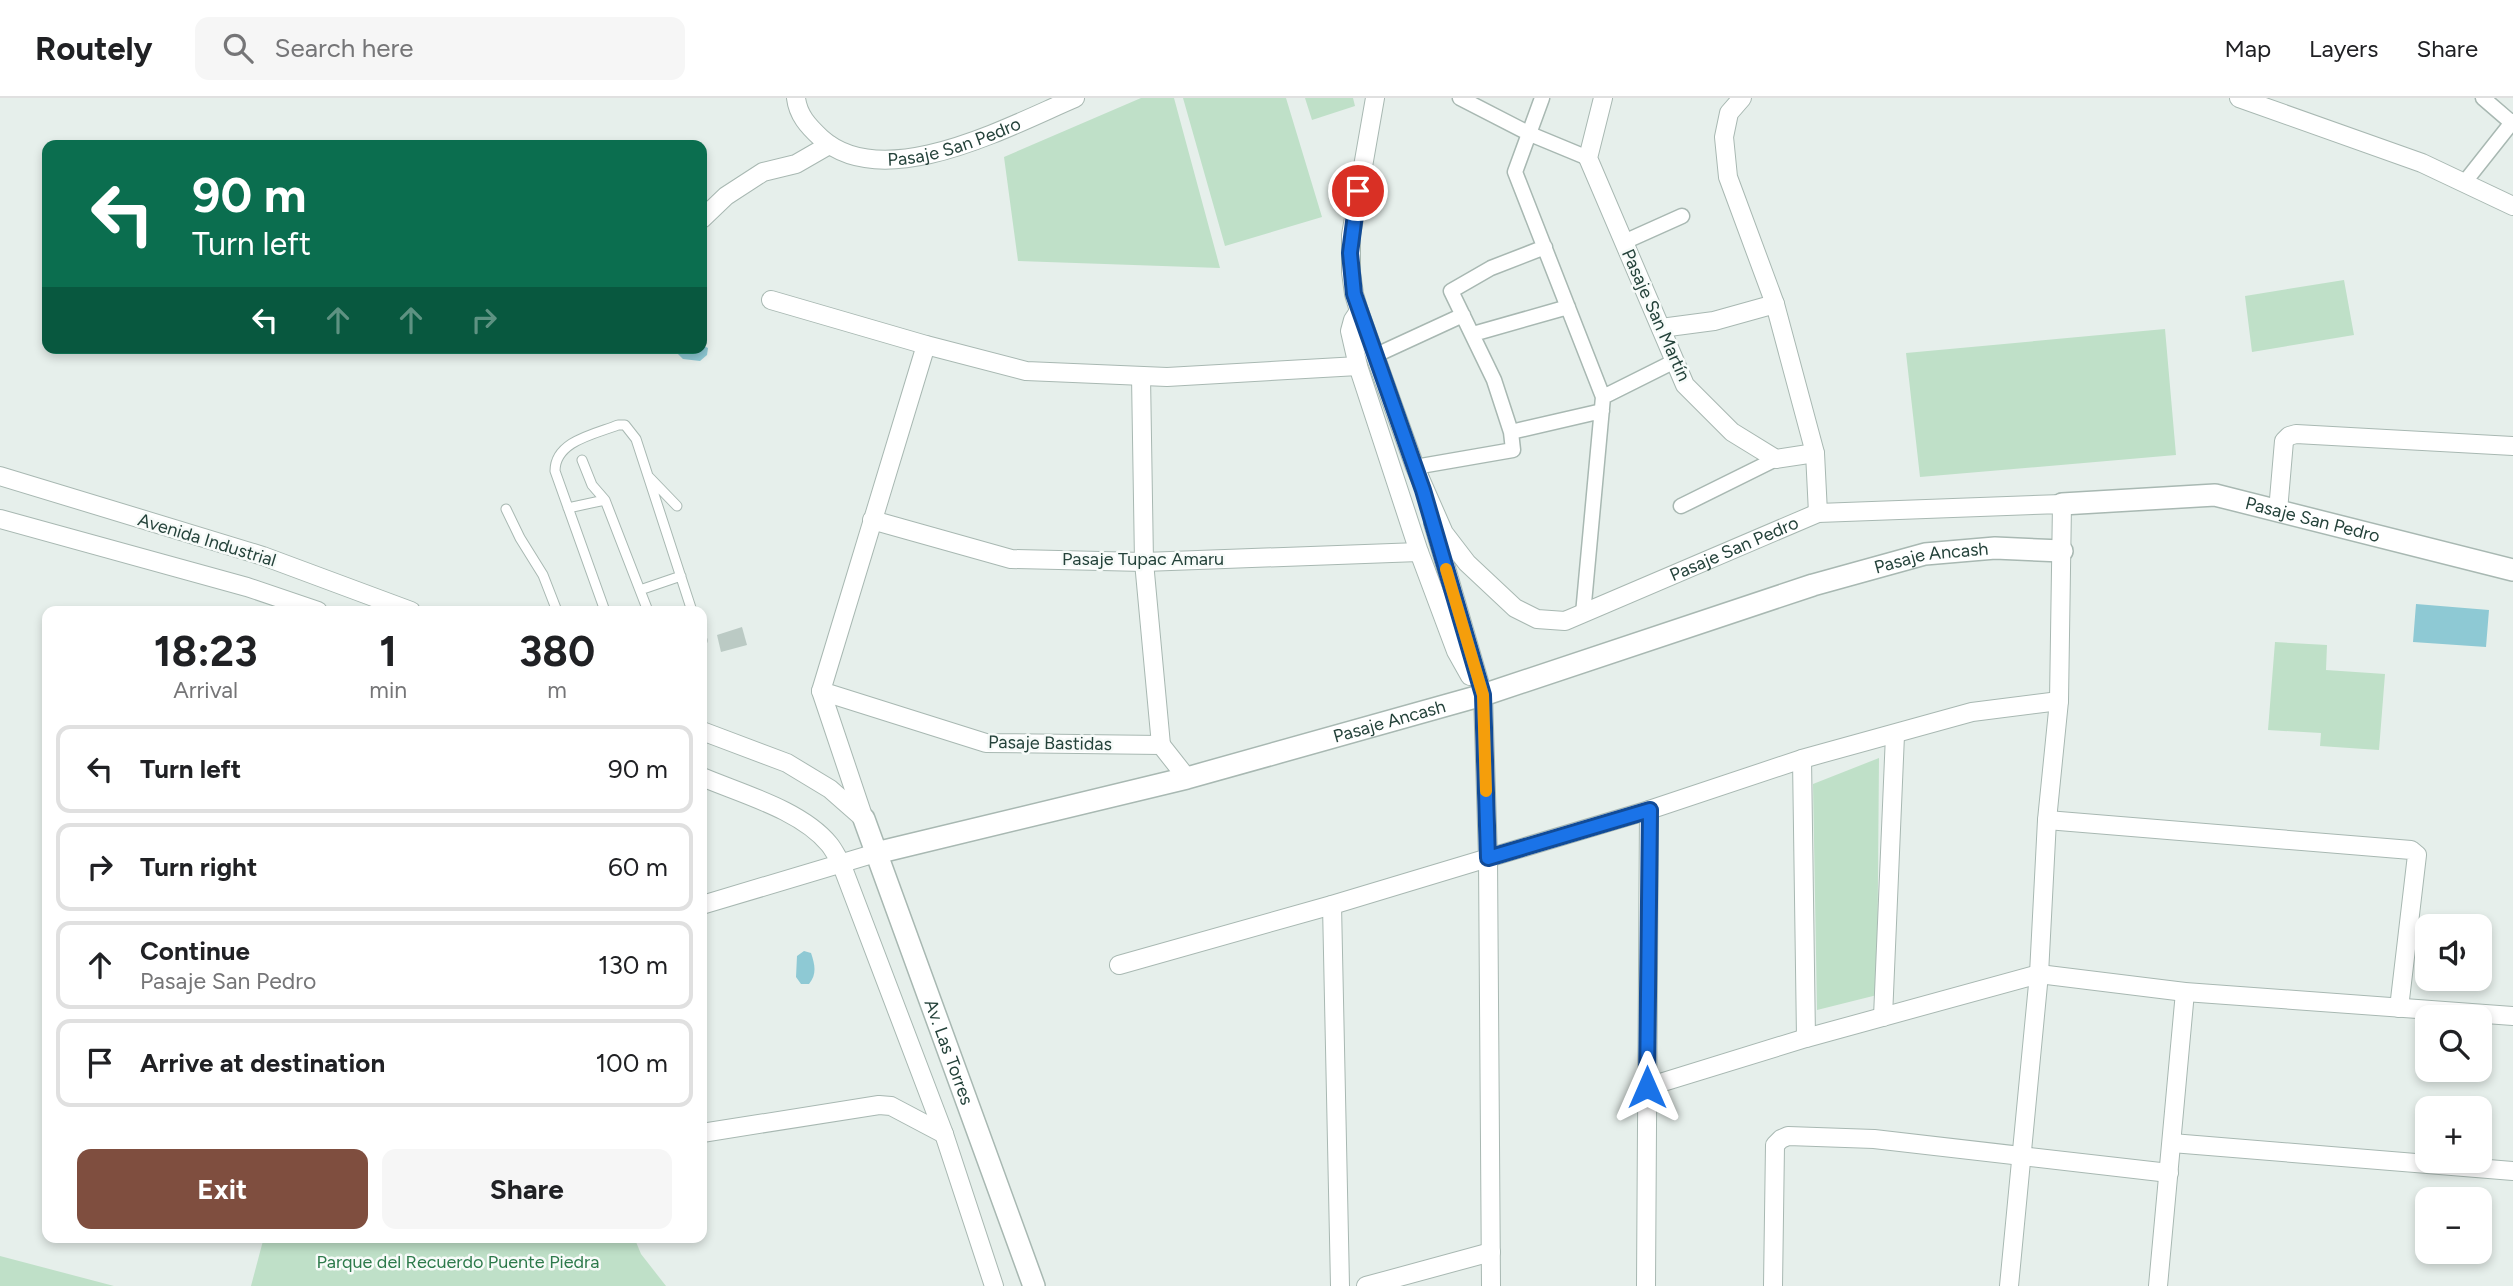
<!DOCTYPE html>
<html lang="en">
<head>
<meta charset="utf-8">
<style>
  :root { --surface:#fff; --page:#f6f6f6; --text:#202124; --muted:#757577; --line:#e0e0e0; --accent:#7f4e3f }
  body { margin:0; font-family:Figtree,sans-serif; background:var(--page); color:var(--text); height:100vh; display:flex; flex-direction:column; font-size:26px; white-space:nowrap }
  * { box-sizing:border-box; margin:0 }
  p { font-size:23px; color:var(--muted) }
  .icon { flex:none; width:38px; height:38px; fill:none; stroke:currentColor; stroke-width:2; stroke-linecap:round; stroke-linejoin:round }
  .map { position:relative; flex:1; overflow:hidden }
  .sheet { position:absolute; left:42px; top:508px; width:665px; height:637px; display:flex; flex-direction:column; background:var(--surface); border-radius:14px; box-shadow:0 4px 10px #0003 }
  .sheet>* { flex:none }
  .guide { position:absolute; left:42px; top:42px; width:665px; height:214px; border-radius:14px; box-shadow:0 4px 10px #0003; background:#0b6e4f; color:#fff; overflow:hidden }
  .controls { position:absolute; left:2415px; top:816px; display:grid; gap:14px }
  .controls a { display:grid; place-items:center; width:77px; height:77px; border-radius:14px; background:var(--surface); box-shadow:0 4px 10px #0003; font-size:35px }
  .pin { position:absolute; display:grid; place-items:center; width:60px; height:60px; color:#fff; margin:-30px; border:4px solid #fff; border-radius:50%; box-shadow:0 2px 7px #0007 }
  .me { position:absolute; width:77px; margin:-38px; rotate:0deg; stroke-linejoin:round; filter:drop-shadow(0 0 5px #0008) }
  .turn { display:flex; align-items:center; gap:24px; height:147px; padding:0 35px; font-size:32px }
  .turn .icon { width:91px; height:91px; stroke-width:2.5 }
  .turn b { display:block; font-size:49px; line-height:60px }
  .lanes { display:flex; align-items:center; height:66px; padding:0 35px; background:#0003; justify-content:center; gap:35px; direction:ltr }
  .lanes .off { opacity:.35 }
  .eta { display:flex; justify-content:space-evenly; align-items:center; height:119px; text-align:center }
  .eta b { font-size:42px; font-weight:700; line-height:49px }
  .cta { display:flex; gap:14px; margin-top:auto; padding:14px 35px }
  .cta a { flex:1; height:80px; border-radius:14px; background:var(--accent); color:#fff; font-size:28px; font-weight:700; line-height:80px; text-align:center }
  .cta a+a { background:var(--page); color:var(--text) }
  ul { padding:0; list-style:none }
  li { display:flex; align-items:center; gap:21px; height:88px; margin:0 14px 10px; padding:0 21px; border:4px solid var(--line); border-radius:14px }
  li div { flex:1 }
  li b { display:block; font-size:26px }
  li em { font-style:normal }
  header { display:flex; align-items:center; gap:42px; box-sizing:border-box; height:98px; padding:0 35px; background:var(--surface); border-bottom:2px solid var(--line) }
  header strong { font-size:33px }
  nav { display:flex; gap:38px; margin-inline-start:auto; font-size:24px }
  .search { width:490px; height:63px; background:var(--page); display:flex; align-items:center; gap:18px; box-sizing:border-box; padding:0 24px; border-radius:14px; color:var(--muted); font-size:26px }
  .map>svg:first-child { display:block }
  .green { fill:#bfe0c8 }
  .water { fill:#8ec9d4 }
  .building { fill:#bbcac4 }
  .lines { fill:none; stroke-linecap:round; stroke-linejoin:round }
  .service-casing { stroke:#a8b8b2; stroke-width:11 }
  .pedestrian-casing { stroke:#a8b8b2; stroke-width:17 }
  .minor-casing { stroke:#a8b8b2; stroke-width:20 }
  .tertiary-casing { stroke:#a8b8b2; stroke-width:24 }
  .service { stroke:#fff; stroke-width:9 }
  .pedestrian { stroke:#fff; stroke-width:14 }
  .minor { stroke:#fff; stroke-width:18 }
  .tertiary { stroke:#fff; stroke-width:21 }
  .route-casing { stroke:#114b97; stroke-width:18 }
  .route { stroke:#1a73e8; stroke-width:12 }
  .slow { stroke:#f59e0b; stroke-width:12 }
  .labels { text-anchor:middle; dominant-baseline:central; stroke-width:5; stroke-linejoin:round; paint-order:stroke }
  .street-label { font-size:18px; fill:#24423a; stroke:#f7fbf9 }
  .park-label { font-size:18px; fill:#2d7a4b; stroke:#f7fbf9 }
</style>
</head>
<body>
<header>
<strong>Routely</strong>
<div class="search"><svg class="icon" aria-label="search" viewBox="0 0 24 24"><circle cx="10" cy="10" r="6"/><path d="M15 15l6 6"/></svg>Search here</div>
<nav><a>Map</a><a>Layers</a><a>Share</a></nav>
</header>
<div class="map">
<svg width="2513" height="1188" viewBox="0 0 2513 1188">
  <rect width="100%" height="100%" fill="#e6efeb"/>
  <path class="green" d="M1141,0H1174L1220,170L1018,163L1004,59Z
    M1183,0H1286L1322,119L1225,148Z
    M1305,0H1353L1355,8L1312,22Z
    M2344,182L2354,237L2252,254L2245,198Z
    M2165,231L2176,357L1920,379L1906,255Z
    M2275,544L2327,547L2326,572L2385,576L2379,652L2320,648L2321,635L2268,632Z
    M1879,660L1877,897L1817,912L1813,686Z
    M264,1139H634L641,1156L666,1188H251Z
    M0,1158L114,1188H0Z"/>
  <path class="water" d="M702,247L708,250L707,257L700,263L683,261L672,250H702Z
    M2416,506L2489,512L2486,549L2413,544Z
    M804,853L811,855C815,867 817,876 809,886H801L796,879L797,858Z"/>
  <path class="building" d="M742,529L747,547L721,554L717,537Z"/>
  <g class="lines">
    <defs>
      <path id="service" d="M582,362L592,387L605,402L648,513
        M649,379L677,408
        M568,410L605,402
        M506,411L520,440L543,477L557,513
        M640,492L681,478
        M605,513L555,373C555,343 595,336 618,327H625L636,341L692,513
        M702,542V543"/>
      <path id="pedestrian" d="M1460,0L1530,36L1588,60
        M1542,0L1515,74L1603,299L1583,516
        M2483,0L2512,25
        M2464,85L2513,23
        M1624,144L1682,118
        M1473,236L1568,209
        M1374,258L1463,217
        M1603,299L1675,263
        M1511,334L1494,282L1451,193L1491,170L1545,149
        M1415,369L1513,352L1511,334L1602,313
        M1681,408L1776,361"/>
      <g id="minor">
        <path id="s1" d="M796,0C798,17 808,28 821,40C884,97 1011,27 1075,0"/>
        <path id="s2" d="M1375,0L1351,137V174L1354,196L1359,213L1415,369L1444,435L1467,465L1515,510L1537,521L1565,523L1818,415L2062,406L2059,603L2047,722L2039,876L2009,1188"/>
        <path d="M1603,0L1588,60L1685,287L1732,334L1776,361L1815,355"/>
        <path d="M1742,0L1729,15L1724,39L1728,79L1775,206L1815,355L1818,415"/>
        <path d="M2239,0L2422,65L2513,108"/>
        <path d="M702,121L726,98L763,74L796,66L829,47"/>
        <path d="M771,202L926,247L1026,273L1167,279L1358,268"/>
        <path d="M1359,213L1353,222L1350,233L1358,268L1419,454L1456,553L1470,578"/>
        <path d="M1661,230L1714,223L1775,206"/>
        <path d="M1141,278L1144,464L1161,647"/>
        <path d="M0,378L263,458L411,513"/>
        <path d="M2278,413L2284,343L2289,338L2296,336L2513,348"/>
        <path d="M0,421L247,489L318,513"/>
        <path d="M872,422L1011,461L1144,464L1419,454"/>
        <path d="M1433,425L1483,597L1488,760L1491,1188"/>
        <path d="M821,593L986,645L1161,647L1187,680"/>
        <path d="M702,633L787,665L830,691L863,720"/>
        <path d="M1802,661L1806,940"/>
        <path d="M702,679C742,696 801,712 829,746C834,752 837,759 841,765L944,1036L994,1188"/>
        <path d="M864,721L821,593L926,247"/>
        <path d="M2047,722L2411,752L2417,757L2399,910"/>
        <path d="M702,807L876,755"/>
        <path d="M1332,807L1340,1188"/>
        <path d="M1119,867L1332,807L1488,760L1649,712L1802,661L1972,614L2059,603"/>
        <path d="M1883,919L1895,637"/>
        <path d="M1647,989L1806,940L2039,876L2185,894L2513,918"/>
        <path d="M702,1035L879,1007L891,1008L944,1036"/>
        <path d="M2172,1045L2513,1073"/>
        <path d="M1366,1188L1491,1154"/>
        <path d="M1646,1188L1649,712"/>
        <path d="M1773,1188L1775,1047L1781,1041L1788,1038L1874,1041L2169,1075"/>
        <path d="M2158,1188L2185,894"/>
      </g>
      <g id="tertiary">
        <path id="s3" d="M2062,406L2215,397L2513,472"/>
        <path id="s4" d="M864,721L1034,1188"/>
        <path id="s5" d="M876,755L1187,680L1483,597L1813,487L1925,456L1995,450L2062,453"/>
      </g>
    </defs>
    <use href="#service" class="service-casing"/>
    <use href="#pedestrian" class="pedestrian-casing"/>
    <use href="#minor" class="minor-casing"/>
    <use href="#tertiary" class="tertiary-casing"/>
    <use href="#service" class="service"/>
    <use href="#pedestrian" class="pedestrian"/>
    <use href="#minor" class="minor"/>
    <use href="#tertiary" class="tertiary"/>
  </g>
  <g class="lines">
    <defs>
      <path id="route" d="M1358,93L1350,155L1354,196L1423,392L1483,597L1488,760L1650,712L1647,989"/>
    </defs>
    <use href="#route" class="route-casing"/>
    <use href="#route" class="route"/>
    <path class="slow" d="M1446,471L1483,597L1486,693"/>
  </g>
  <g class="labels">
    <g class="street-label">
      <text stroke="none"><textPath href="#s1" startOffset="189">Pasaje San Pedro</textPath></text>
      <text transform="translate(1656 217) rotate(66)">Pasaje San Martín</text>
      <text stroke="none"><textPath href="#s3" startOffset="254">Pasaje San Pedro</textPath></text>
      <text transform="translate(207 442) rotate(17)">Avenida Industrial</text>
      <text stroke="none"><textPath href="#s2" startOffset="794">Pasaje San Pedro</textPath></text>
      <text x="1143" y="461">Pasaje Tupac Amaru</text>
      <text stroke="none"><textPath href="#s5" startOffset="1097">Pasaje Ancash</textPath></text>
      <text stroke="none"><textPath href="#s5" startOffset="530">Pasaje Ancash</textPath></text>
      <text transform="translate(1050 645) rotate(1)">Pasaje Bastidas</text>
      <text stroke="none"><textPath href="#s4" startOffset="248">Av. Las Torres</textPath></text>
    </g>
    <g class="park-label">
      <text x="458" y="1164">Parque del Recuerdo Puente Piedra</text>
    </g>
  </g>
</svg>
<div class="controls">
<a><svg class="icon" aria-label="sound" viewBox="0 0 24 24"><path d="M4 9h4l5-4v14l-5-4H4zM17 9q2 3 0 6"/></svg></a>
<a><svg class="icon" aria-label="search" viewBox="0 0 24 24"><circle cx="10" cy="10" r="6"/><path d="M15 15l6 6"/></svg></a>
<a>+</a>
<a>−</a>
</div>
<div class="pin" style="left:1358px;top:93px;background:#d93025"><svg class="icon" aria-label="arrive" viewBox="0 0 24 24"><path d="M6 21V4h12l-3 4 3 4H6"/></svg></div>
<svg class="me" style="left:1647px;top:989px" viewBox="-20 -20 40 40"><path d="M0-17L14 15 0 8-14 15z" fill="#1a73e8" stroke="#fff" stroke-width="4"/></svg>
<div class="guide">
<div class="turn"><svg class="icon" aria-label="left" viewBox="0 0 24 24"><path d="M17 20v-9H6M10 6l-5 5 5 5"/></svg><div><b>90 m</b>Turn left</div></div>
<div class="lanes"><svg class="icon" aria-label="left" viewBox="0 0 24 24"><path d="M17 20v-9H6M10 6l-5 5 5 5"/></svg><svg class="icon off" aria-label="ahead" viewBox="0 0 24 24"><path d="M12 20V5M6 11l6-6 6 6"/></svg><svg class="icon off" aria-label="ahead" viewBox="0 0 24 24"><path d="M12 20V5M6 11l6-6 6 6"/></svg><svg class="icon off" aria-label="right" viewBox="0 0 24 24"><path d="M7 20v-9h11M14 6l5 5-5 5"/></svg></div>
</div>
<section class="sheet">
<div class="eta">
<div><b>18:23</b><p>Arrival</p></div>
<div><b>1</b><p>min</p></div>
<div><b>380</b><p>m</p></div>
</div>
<ul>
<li><svg class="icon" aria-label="left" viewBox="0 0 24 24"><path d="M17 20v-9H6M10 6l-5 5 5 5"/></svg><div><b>Turn left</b></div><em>90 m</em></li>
<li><svg class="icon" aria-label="right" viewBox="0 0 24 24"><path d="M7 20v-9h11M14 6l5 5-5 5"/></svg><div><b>Turn right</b></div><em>60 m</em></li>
<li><svg class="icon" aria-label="ahead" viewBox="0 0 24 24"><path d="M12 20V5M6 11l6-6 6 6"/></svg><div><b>Continue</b><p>Pasaje San Pedro</p></div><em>130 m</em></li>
<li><svg class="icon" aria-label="arrive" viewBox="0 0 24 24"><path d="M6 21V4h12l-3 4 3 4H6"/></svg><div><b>Arrive at destination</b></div><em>100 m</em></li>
</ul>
<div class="cta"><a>Exit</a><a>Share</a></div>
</section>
</div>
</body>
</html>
